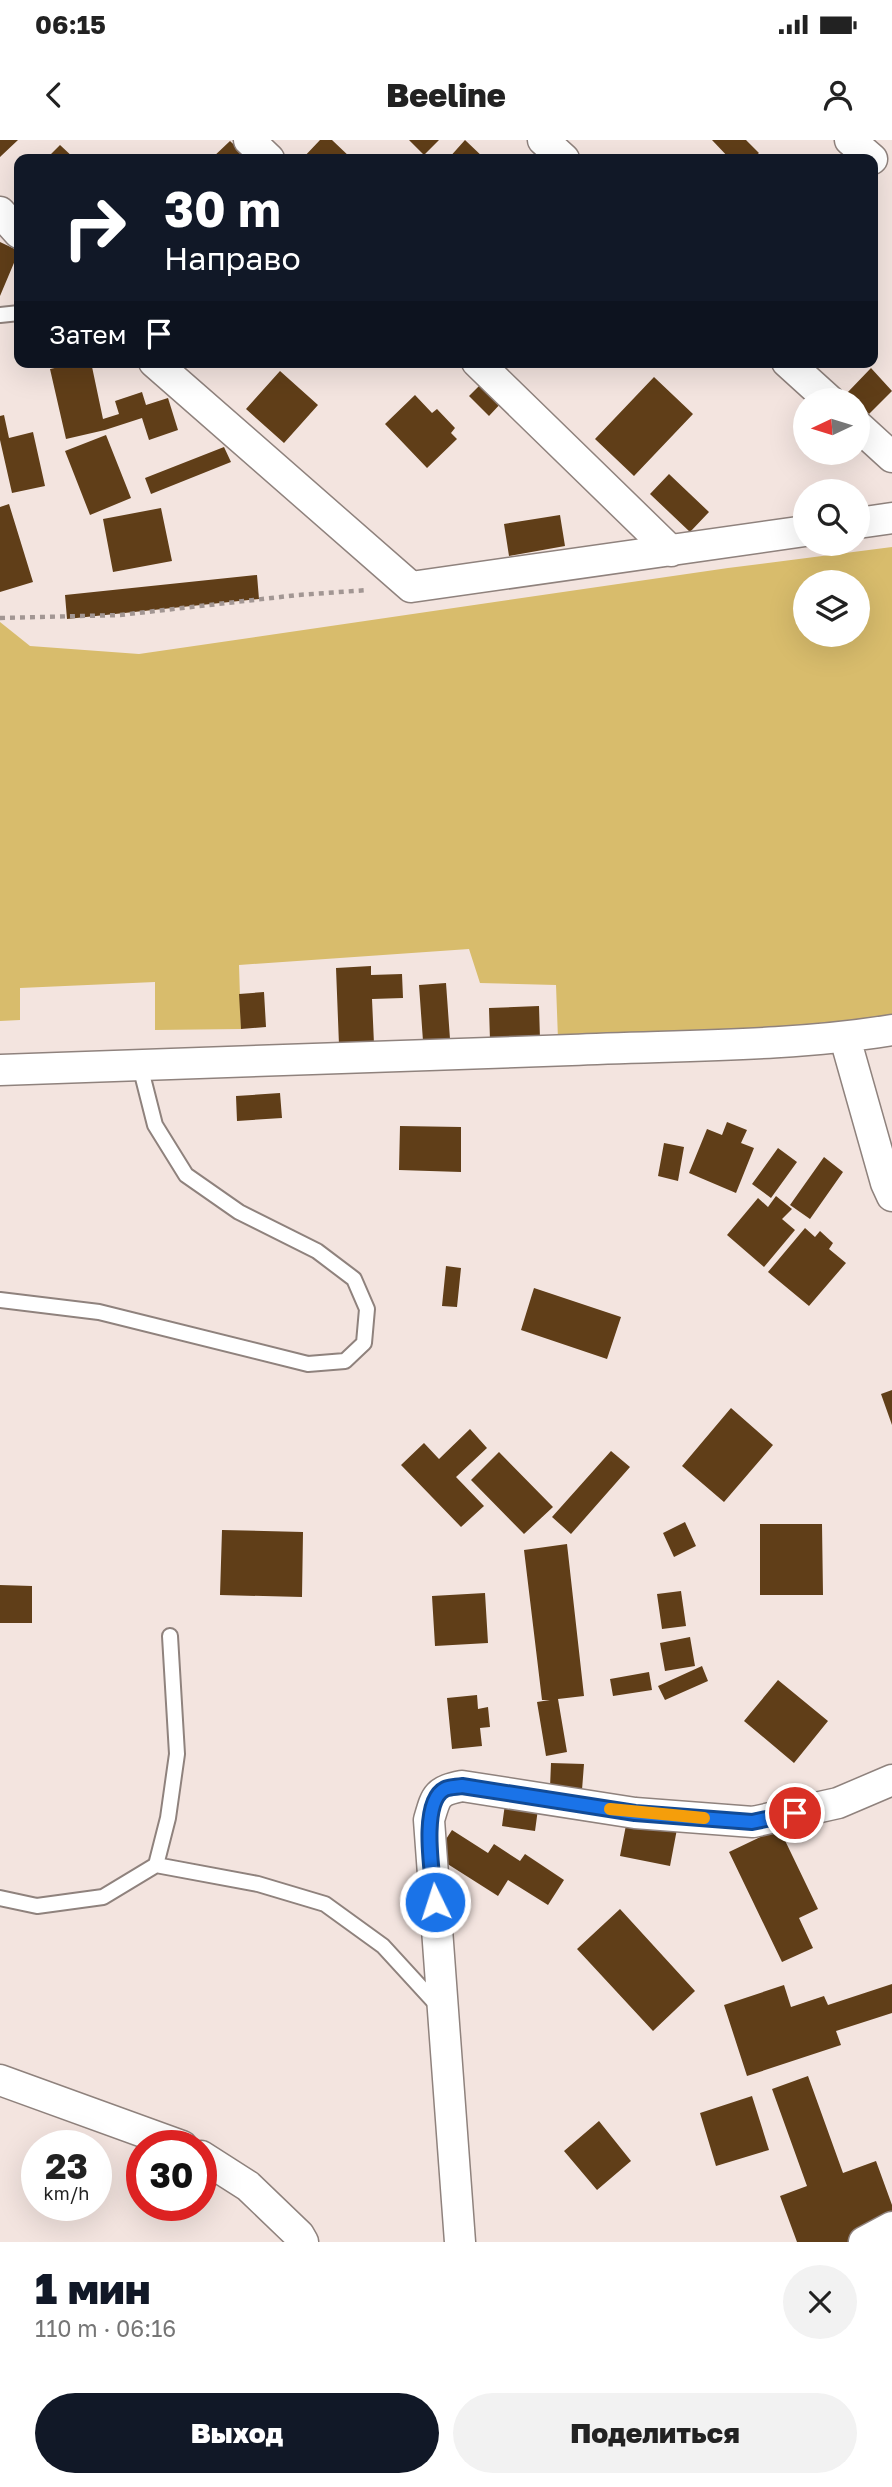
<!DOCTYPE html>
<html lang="ru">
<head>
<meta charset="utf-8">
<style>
  :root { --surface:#fff; --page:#f2f2f2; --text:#222; --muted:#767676; --accent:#111827 }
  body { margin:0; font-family:"Golos Text",sans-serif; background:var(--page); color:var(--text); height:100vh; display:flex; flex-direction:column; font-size:26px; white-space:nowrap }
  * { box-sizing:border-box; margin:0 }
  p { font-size:23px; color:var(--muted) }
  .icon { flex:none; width:38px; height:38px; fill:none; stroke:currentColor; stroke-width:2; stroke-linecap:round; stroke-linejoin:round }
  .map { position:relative; height:2102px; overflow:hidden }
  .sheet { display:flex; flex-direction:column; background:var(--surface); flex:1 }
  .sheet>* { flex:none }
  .top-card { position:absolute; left:14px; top:14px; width:864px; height:214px; border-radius:14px; box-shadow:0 7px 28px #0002; background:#111827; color:#fff; overflow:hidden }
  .needle { width:46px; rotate:266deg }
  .controls { position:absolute; left:793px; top:248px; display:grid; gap:14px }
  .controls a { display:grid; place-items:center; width:77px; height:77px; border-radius:50%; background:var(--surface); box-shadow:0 7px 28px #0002; font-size:35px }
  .speed { position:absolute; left:21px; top:1990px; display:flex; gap:14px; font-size:35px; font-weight:700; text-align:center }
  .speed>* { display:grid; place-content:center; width:91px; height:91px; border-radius:50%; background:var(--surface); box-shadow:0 7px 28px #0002; line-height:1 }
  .speed small { font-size:18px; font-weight:400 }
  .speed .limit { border:10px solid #d22; background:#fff; color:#111 }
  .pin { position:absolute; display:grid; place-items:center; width:60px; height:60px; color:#fff; margin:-30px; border:4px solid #fff; border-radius:50%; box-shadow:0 2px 7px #0007 }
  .me { position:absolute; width:77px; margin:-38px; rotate:356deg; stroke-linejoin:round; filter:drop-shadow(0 0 5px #0008) }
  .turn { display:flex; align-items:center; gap:24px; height:147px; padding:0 35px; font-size:32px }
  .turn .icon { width:91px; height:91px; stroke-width:2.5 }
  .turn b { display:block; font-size:49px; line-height:60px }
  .then { display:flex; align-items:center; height:66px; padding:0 35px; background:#0003; gap:14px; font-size:26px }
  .round { display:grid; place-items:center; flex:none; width:74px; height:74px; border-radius:37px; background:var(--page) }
  .summary { display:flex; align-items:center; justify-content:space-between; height:119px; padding:0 35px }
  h1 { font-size:42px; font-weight:800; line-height:52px; color:var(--accent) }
  .action { display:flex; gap:14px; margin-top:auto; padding:14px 35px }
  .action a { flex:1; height:80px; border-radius:42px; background:var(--accent); color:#fff; font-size:28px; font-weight:800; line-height:80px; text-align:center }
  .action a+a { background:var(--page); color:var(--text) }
  .status { display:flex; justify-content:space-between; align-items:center; height:49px; padding:0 35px; background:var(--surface); direction:ltr }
  .status svg { height:19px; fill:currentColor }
  header { display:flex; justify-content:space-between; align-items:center; height:91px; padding:0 35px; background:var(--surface); font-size:32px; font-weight:800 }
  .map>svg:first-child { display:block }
  .green { fill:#d8bc6c; fill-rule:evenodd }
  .building { fill:#603e18 }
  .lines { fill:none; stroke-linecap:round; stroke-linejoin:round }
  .lane-casing { stroke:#8f827d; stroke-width:18 }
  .street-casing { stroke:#8f827d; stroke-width:33 }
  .path { stroke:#a29693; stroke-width:4.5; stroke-dasharray:5 5; stroke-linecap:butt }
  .lane { stroke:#fff; stroke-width:14 }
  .street { stroke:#fff; stroke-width:30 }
  .route-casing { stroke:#114b97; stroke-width:18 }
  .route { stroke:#1a73e8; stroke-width:12 }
  .slow { stroke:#f59e0b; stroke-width:12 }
</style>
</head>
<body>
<div class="status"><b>06:15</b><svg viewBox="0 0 49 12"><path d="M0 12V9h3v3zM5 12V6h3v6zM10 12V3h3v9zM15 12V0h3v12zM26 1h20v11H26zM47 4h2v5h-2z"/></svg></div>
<header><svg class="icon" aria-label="back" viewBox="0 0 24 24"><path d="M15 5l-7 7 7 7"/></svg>Beeline<svg class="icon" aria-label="person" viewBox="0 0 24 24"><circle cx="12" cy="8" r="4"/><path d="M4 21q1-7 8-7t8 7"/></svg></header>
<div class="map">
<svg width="892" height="2102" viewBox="0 0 892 2102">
  <rect width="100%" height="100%" fill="#f3e4df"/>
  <path class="green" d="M892,407V881L558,899L556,845L480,843L469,809L239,825L241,889L155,890V842L20,848V880L0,881V482L30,506L139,514L728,428ZM805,443H858V495H805Z"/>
  <path class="building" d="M0,0H18L0,17Z
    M320,0H332L352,19H302Z
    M409,0H439L424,15Z
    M465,0L485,19H448Z
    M712,0H746L759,13L752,19H730Z
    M230,1L249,19H211Z
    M60,5L75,19H46Z
    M0,102L19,111L0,156Z
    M82,222H91L103,279L119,274L115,261L142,252L146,265L168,258L178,290L149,300L142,278L105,290L66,299L50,229Z
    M871,228L892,251L869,274L847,253Z
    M280,231L318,265L284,303L246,269Z
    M654,237L693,274L634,336L595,299Z
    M483,242L503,261L489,276L469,256Z
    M415,255L432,273L437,269L455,288L451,293L457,299L427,328L385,284Z
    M4,275L9,298L33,292L45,346L12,353L0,300V276Z
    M106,295L131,358L90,375L65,311Z
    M224,307L231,322L151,354L145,338Z
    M669,334L709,372L690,392L650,354Z
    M9,364L33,442L0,452V367Z
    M161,368L172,421L113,432L103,379Z
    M560,375L565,406L509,416L504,384Z
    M257,435L259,459L67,479L65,455Z
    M371,826V835L402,834L403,858L372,859L374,904L339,905L336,828Z
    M446,843L450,899L423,901L419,845Z
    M264,852L266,887L241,889L239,854Z
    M539,866L540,899L490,900L489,868Z
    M280,953L282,978L237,981L236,956Z
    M727,982L747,990L741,1003L754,1008L736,1053L689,1033L707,989L722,995Z
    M400,986L461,987V1032L399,1030Z
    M664,1003L684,1007L678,1041L658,1036Z
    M778,1008L797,1022L771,1058L752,1044Z
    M824,1017L843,1032L810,1079L790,1065Z
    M776,1056L792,1069L782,1079L795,1090L764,1127L727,1095L758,1058L768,1067Z
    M805,1088L815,1097L820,1091L833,1103L829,1109L846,1123L809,1166L768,1132Z
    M446,1126L461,1128L457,1167L442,1166Z
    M534,1148L621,1177L607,1219L521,1190Z
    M892,1250V1285L881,1254Z
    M731,1268L773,1305L724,1362L682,1326Z
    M470,1289L487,1308L456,1337L484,1366L461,1387L401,1325L424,1303L439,1319Z
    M611,1311L630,1327L571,1394L552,1377Z
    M499,1312L553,1367L524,1394L471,1340Z
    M685,1382L696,1406L674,1417L663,1393Z
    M760,1384H822L823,1455H760Z
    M222,1390L303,1392L302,1457L220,1455Z
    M567,1404L584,1556L558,1559L567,1612L546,1616L537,1562L550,1560H542L524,1410Z
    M0,1445L32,1446V1483H0Z
    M681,1451L686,1486L662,1489L657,1454Z
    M485,1453L488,1503L435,1506L432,1456Z
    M690,1497L695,1526L665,1531L660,1503Z
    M702,1526L708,1541L665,1560L658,1546Z
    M649,1532L652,1550L613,1556L610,1539Z
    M778,1540L828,1581L794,1623L744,1581Z
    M477,1555L478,1569L488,1567L490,1587L480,1588L482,1606L452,1609L447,1558Z
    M551,1623L584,1624L582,1650L550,1648Z
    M505,1664L538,1669L535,1691L502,1686Z
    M627,1680L677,1689L670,1726L620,1716Z
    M779,1688L818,1769L799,1778L813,1808L782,1822L729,1712Z
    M452,1690L488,1713L494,1704L520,1721L525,1714L564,1740L548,1765L508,1740L498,1756L435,1716Z
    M620,1769L695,1851L653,1891L577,1809Z
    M892,1844V1873L836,1891L841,1905L747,1936L724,1865L784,1845L791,1867L824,1856L828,1865Z
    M808,1936L843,2033L876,2021L892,2065V2094L871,2102H797L780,2056L807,2046L772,1949Z
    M752,1956L769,2010L716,2026L700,1973Z
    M599,1981L631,2021L597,2050L564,2011Z"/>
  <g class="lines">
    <defs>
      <path id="lane" d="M0,175L19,173
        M0,1160L99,1172L308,1224L345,1221L364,1203L367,1169L354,1139L317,1111L239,1072L186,1035L155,985L140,926
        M156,1725L258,1744L325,1764L383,1806L438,1866
        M0,1758L37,1766L103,1757L156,1725L168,1678L177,1614L170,1496"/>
      <path id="street" d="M249,0L269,19
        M543,0L564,19
        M850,0L872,19
        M0,72L19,93
        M154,222L411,447L805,391
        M477,222L671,411
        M787,222L830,261
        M858,286L892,317
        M858,383L892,378
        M845,898L886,1043L892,1056
        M0,930C190,925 380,918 571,910C676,905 788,907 892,890
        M0,1940L182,2006
        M201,2016L248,2046L299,2095L303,2102
        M460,2102L429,1680C436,1656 436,1651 462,1646L635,1673L753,1682L838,1663L892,1640
        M864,2102L892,2087"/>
    </defs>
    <use href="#lane" class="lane-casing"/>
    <use href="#street" class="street-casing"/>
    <path class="path" d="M0,478L120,475L298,455L368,450"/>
    <use href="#lane" class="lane"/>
    <use href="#street" class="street"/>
  </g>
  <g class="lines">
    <defs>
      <path id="route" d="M435,1762C433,1738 419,1662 445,1649C449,1647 457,1647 462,1646L635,1673L752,1682L795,1673"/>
    </defs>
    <use href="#route" class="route-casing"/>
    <use href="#route" class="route"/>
    <path class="slow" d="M610,1669L704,1678"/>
  </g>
</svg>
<div class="controls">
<a><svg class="needle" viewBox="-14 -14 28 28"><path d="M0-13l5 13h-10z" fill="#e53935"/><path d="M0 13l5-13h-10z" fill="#767676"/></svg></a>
<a><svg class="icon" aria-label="search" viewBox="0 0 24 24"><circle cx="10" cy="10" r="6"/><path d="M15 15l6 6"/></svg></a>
<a><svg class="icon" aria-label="layers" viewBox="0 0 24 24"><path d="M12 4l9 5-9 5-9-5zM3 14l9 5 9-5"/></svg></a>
</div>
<div class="speed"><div>23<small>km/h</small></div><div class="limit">30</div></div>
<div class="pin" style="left:795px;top:1673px;background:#d93025"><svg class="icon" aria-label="arrive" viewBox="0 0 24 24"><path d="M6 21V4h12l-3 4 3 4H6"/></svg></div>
<svg class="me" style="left:435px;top:1762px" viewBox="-20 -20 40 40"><circle r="17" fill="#1a73e8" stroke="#fff" stroke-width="3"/><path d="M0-11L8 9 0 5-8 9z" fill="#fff"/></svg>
<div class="top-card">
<div class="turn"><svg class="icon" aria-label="right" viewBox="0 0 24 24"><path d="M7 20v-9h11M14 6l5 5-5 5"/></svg><div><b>30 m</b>Направо</div></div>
<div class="then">Затем<svg class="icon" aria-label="arrive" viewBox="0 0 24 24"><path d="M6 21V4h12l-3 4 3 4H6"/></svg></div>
</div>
</div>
<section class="sheet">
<div class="summary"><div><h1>1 мин</h1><p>110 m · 06:16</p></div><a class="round"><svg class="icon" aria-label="close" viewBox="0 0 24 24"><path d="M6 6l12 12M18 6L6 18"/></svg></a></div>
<div class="action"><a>Выход</a><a>Поделиться</a></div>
</section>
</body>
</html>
